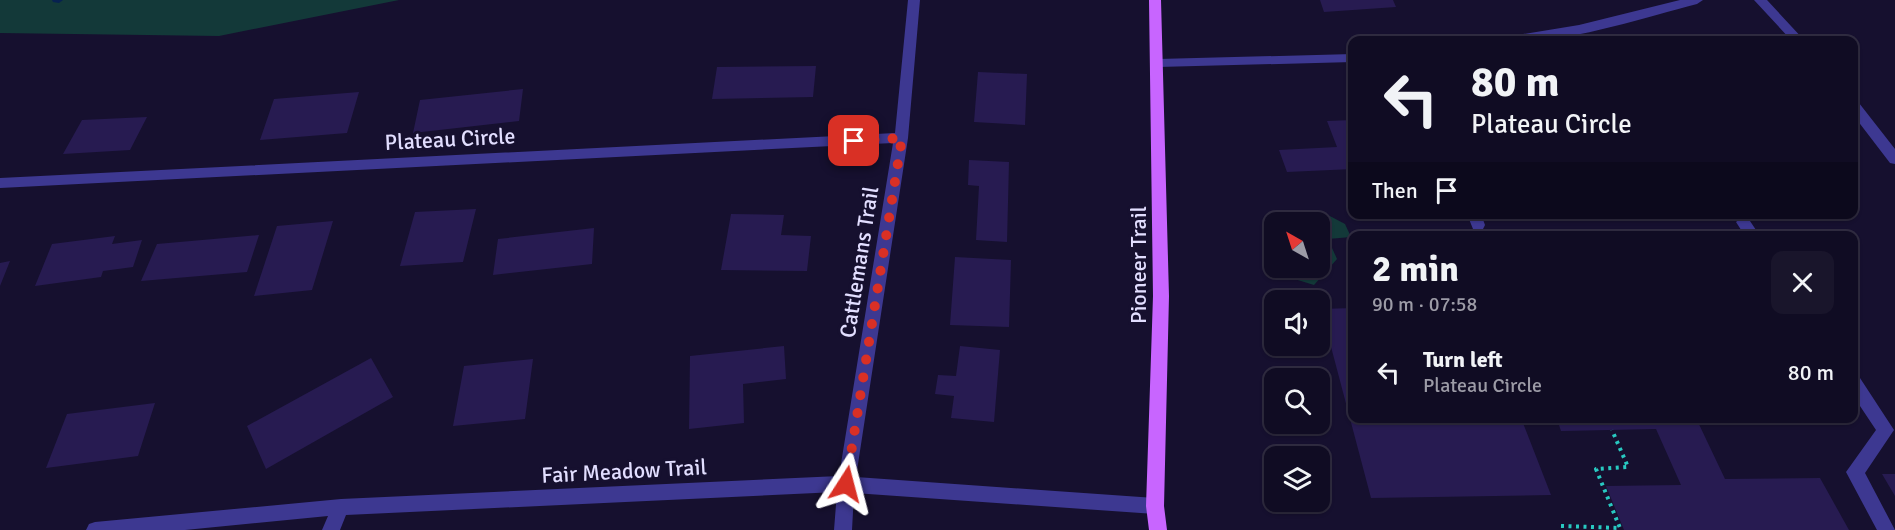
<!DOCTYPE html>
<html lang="en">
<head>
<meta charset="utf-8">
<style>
  :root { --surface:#100c23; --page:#19152b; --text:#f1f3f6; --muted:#9c9ba6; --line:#302c41 }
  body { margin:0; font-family:Signika,sans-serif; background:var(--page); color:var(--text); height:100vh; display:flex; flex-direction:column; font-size:22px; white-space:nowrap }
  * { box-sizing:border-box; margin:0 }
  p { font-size:20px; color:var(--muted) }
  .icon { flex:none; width:33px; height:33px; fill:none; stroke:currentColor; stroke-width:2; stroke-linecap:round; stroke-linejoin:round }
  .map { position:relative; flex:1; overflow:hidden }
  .details { position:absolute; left:1348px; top:231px; width:510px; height:192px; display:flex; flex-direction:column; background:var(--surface); border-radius:12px; box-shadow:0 2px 4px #0004,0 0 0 2px var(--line) }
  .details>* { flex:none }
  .banner { position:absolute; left:1348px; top:36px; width:510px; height:183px; border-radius:12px; box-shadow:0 2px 4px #0004,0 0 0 2px var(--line); background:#100c23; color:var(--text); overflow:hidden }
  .needle { width:39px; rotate:321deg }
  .tools { position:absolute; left:1264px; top:212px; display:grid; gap:12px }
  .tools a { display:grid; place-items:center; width:66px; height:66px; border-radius:12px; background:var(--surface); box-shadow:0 2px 4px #0004,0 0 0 2px var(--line); font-size:30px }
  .pin { position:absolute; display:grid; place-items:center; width:51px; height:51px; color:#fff; margin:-26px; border-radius:12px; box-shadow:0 3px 9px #0006 }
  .me { position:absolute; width:66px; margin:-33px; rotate:9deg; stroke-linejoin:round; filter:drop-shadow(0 0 4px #0008) }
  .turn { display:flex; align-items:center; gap:21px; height:126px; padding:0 24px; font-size:27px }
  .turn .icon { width:78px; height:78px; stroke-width:2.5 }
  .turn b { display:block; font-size:42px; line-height:51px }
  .then { display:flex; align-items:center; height:57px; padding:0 24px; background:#0003; gap:12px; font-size:22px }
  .round { display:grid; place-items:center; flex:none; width:63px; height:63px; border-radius:12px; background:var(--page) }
  .head { display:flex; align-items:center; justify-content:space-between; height:102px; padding:0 24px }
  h1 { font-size:36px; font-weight:800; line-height:45px }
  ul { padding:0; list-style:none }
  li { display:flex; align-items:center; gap:18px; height:78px; padding:0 24px }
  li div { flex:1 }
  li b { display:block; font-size:22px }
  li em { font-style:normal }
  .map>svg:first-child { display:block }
  .green { fill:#133939 }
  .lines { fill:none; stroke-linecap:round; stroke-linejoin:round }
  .stream { fill:#072151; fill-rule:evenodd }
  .building { fill:#271b51 }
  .path { stroke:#28c9c1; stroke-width:4; stroke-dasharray:3 4.5; stroke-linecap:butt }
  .minor { fill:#3d3891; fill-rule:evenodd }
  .major { fill:#c865ff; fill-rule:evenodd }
  .route { stroke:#d93025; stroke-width:10; stroke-dasharray:0 18 }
  .labels { text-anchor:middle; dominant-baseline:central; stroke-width:6; stroke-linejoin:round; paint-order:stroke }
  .street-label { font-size:22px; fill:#e2deff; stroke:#16102f }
</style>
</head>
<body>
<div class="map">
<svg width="1895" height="530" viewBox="0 0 1895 530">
  <rect width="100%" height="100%" fill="#16102f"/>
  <path class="green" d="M0,0H399L219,36L0,33Z
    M1326,214L1345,224L1351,237L1328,239L1337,259L1314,285L1275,273L1264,240L1275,232V267H1320V222H1289L1297,216Z"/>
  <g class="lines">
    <path class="stream" d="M52,0H63L59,3L53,2Z"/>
  </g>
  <path class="building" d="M1320,0H1393L1396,7L1324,12Z
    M816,66L813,97L712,99L717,67Z
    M978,72L1027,74L1025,125L974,122Z
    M523,89L519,121L413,133L420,100Z
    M359,92L347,133L260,140L274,99Z
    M147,117L130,150L63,154L82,120Z
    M1353,120V169L1287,172L1279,150L1337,147L1327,121Z
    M969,160L1009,162L1007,242L976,240L979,186L968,185Z
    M476,209L463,262L400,266L415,212Z
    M731,214L784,215L781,235L811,236L807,271L721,270Z
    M333,221L312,290L254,296L277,226Z
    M594,228L592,264L493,275L498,239Z
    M259,235L247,272L141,281L157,244Z
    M115,236L112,244L142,240L133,267L103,271L101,277L35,286L52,244Z
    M955,257L1011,260L1009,327L950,325Z
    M10,261L0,286V263Z
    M1353,308V418H1696L1725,479L1820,478L1849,530H1624L1606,486L1681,485L1656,429L1561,431L1558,422L1523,423L1551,495L1371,498L1321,309Z
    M784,346L786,379L743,384L744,423L689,429L690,356Z
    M960,346L1000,350L994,422L951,418L954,396L935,394L938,375L956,376Z
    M371,358L393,397L266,469L247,426Z
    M533,359L525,419L453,426L464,366Z
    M155,403L138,456L46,468L67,414Z
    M1882,474H1895V496Z"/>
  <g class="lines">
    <path class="path" d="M1561,526L1620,528L1596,469L1628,467L1612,430"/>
    <path class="minor" d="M908,0H920L908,138L856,477L1155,498L1161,500L1164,506L1161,512L1155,514L854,493L852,530H834L837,492L346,515L340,530H322L328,516L185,530H86L89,524L95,522L341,499L839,476L893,143L0,188V178L895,133Z
      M1680,0H1703L1697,4C1641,18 1561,46 1505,40L1511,36L1579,25Z
      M1754,0H1767L1804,40H1791Z
      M1353,54V62L1158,67L1152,63L1158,59Z
      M1854,101L1859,103L1895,149V164L1890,163L1854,116Z
      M1467,214H1481L1485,225L1483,229H1473Z
      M1743,216L1748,218L1760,236H1745L1736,222Z
      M1854,376L1860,378L1894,430L1865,473L1895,530H1877L1846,472L1876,430L1854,397Z"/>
    <path class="major" d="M1149,0H1161L1169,296L1164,506L1167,530H1149L1146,506L1153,296Z"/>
  </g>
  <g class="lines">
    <path class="route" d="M846,484L902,138L854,141"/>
  </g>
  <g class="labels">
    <g class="street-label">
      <text transform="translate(450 139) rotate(-3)">Plateau Circle</text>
      <text transform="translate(859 262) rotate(-81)">Cattlemans Trail</text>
      <text transform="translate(1138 265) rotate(-90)">Pioneer Trail</text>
      <text transform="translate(624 471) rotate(-3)">Fair Meadow Trail</text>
    </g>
  </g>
</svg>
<div class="tools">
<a><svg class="needle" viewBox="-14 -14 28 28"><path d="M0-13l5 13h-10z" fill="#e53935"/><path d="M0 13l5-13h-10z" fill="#9c9ba6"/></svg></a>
<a><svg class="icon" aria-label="sound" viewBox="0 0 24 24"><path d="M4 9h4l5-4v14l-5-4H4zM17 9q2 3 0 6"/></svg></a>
<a><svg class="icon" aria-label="search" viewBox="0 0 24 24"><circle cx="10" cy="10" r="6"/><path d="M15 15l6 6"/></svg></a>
<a><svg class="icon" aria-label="layers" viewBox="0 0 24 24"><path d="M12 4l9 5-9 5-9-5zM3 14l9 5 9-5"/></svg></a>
</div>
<div class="pin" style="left:854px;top:141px;background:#d93025"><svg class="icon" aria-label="arrive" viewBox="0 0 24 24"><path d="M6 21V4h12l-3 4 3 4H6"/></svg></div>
<svg class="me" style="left:846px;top:484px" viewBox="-20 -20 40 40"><path d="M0-17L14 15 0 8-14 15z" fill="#d93025" stroke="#fff" stroke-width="4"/></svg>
<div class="banner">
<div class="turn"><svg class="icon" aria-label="left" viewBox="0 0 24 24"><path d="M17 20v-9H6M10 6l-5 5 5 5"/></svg><div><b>80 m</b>Plateau Circle</div></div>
<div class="then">Then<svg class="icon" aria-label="arrive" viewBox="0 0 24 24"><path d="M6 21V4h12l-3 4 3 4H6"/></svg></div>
</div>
<section class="details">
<div class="head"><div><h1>2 min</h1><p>90 m · 07:58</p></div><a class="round"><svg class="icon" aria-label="close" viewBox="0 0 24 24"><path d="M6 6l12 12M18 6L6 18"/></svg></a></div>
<ul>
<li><svg class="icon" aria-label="left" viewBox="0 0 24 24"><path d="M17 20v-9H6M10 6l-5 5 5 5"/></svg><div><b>Turn left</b><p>Plateau Circle</p></div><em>80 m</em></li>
</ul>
</section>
</div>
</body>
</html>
